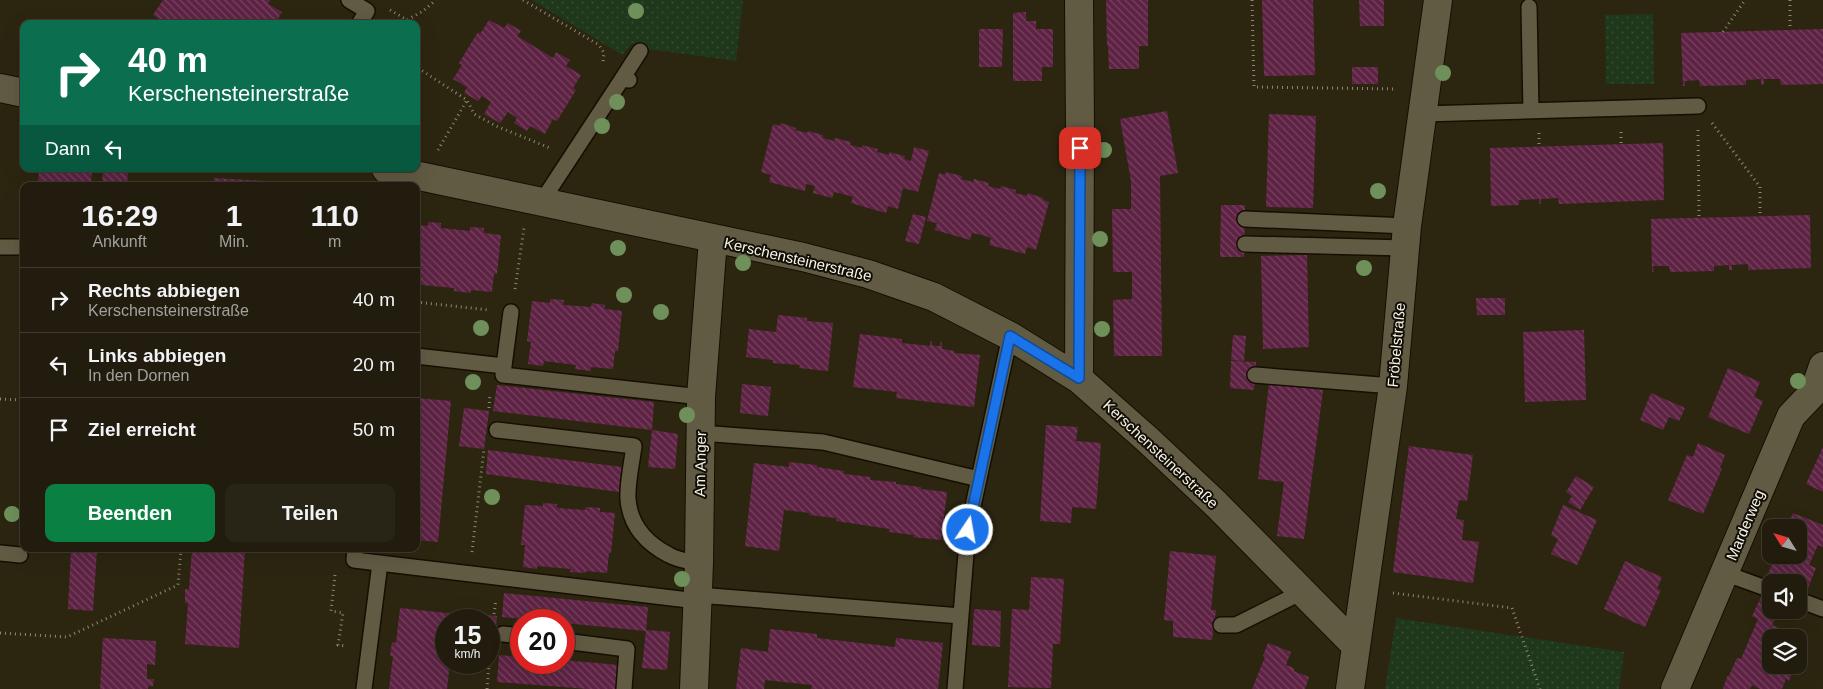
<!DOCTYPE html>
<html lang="de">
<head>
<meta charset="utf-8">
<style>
  :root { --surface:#211c0d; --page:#292516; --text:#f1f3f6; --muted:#a2a19d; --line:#3e3a2e; --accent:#0b8043 }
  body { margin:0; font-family:Helvetica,sans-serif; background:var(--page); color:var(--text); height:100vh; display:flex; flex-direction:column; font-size:19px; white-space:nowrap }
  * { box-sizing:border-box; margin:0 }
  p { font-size:16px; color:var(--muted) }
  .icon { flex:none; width:28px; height:28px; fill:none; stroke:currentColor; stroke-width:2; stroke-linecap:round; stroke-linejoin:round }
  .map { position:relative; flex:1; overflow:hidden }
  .side { position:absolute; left:20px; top:182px; width:400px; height:370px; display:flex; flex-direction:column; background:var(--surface); border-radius:10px; box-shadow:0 5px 20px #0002,0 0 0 1px var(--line) }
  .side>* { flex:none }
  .guide { position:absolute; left:20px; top:20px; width:400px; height:152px; border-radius:10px; box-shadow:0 5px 20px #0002,0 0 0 1px var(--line); background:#0b6e4f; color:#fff; overflow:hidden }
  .needle { width:32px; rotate:307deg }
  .buttons { position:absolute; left:1762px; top:519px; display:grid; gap:10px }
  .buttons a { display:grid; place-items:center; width:45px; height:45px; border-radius:10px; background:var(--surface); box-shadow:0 5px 20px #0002,0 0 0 1px var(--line); font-size:25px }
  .speed { position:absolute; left:435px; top:609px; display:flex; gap:10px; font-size:25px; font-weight:700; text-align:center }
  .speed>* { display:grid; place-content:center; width:65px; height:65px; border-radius:50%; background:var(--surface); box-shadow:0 5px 20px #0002,0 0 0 1px var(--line); line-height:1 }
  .speed small { font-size:12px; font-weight:400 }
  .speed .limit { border:8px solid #d22; background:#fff; color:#111 }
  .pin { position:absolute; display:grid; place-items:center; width:42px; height:42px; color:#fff; margin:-21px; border-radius:10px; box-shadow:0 2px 8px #0006 }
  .me { position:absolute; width:55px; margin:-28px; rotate:12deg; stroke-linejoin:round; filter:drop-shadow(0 0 4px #0008) }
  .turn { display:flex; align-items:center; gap:18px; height:105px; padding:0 25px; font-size:22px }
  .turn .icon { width:65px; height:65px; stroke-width:2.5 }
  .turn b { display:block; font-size:35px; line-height:42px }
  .then { display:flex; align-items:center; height:48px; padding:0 25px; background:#0003; gap:10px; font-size:19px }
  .eta { display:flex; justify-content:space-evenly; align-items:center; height:85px; text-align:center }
  .eta b { font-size:30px; font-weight:700; line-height:35px }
  .primary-button { display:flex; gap:10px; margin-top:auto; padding:10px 25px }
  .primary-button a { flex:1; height:58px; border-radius:10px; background:var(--accent); color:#fff; font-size:20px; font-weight:700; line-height:58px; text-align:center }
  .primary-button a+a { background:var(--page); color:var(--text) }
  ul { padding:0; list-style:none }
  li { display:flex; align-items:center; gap:15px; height:65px; padding:0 25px; border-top:1px solid var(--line) }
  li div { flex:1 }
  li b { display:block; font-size:19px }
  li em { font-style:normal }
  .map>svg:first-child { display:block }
  .park { fill:url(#park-dots) }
  .building { fill:url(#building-back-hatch) }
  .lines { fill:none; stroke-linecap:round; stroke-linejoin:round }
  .lane-casing { stroke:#150f00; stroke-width:18 }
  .street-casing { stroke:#150f00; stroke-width:30 }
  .path { stroke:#8c8776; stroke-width:3; stroke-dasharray:1 4; stroke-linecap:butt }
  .lane { stroke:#625b44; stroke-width:15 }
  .street { stroke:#625b44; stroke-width:28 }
  .tree { fill:#6f905b }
  .route-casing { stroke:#114b97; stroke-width:12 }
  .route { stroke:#1a73e8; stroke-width:9 }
  .labels { text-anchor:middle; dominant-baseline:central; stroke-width:4; stroke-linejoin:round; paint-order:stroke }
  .street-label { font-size:15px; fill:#f7f3e6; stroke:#120f07 }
</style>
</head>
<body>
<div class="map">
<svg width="1823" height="689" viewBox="0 0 1823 689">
  <defs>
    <pattern id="park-dots" width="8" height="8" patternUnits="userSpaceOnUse" patternTransform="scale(1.25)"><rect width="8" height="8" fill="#1f371a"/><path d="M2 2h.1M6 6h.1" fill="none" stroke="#354b30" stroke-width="1.8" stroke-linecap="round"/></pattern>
    <pattern id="building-back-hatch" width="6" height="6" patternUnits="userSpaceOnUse" patternTransform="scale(1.25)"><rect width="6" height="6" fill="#5e2344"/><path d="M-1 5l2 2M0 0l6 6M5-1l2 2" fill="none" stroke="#76435f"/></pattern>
  </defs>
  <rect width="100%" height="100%" fill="#2c2611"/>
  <path class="park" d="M532,0H743L736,61L648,49L632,43L622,55Z
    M1653,14L1654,84H1606L1605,15Z
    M1396,618L1624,652L1619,689H1385Z"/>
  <path class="building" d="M163,0H270L268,4L282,12L275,24H167L153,15Z
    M1106,0H1148V46H1139V69H1109L1108,46H1107Z
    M1262,0H1313L1315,75L1264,76Z
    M1359,0H1384V26H1360Z
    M1026,12V21H1036V29H1053V67H1042V81H1013V13Z
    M489,20L504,28L508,23L521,31L517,36L553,58L556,52L570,60L566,66L581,75L573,88L576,90L557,121L553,119L545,134L530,126L527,131L514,123L517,118L508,112L500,123L493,119L484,114L491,102L482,96L478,101L464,93L467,87L453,79L462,65L459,63L478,32L480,34Z
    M979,29H1003L1002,67H979Z
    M1823,29V84L1781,85L1780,79H1764V84L1762,85L1761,84V79L1746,80V85L1700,86L1699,80L1685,81V86H1683L1681,33Z
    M1352,67H1378V84H1352Z
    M1167,111L1178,173L1160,176L1162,356H1114L1113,300L1132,299V272H1113L1112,209H1131V181L1120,119Z
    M1269,114L1316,116L1313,208L1266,207Z
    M781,123L796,128L795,130L807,133L808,131L823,135V138L834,141L835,138L851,142L850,145L862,148V145L878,149L877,152L889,155V152L905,156L904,159L911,161L914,147L929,151L918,192L903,188L898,209L888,206L886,213L851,203L853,197L843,194L834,192L832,198L813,193L815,186L806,184L805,191L769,182L771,175L761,172L773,124L780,126Z
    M1663,143L1664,200L1559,204L1558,198L1541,199V204H1539V199L1519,200V205L1491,206L1490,148Z
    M39,169H92L91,186H38Z
    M103,169H128L127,186H102Z
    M946,172L962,176L961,179L973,182L974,179L989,183L988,186L1000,189L1001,186L1016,190L1015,193L1027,196L1028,193L1043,198V200L1049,202L1036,250L1027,247L1025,254L989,245L991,238L982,235L972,233L970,240L935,230L937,223L927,221L939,173L945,175Z
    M214,178L265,181V186H213Z
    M1221,205H1245L1244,257H1220Z
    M913,214L926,217L919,244L905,241Z
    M1810,215L1811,268L1748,270V264L1732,265V270H1729V265L1714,266V271L1670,272L1669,266H1653L1654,272H1652L1651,219Z
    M428,222L441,223V228L470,231V227L484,228V233L501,235L497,274H494L492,292L471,290V293L454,291V288L421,285V288L416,287V225L428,226Z
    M1307,255L1309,347L1263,349L1261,256Z
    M1476,298H1505V315H1477Z
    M550,299L564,300L563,305L591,307L592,303L605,305V309L622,311L618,351H615L613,369L591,367V371L575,369L576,365L544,361L543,366L528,364L531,342L527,341L532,301L550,303Z
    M778,315L807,318V321L833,323L828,371L799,368L800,365L773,363V360L746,357L749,329L776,332Z
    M1584,330L1586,400L1525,402L1523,332Z
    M860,334L902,339V343L930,346V341H932V345L936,346H940V342H942V349L954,351V353L980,355L974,407L896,398L897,392L853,387Z
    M1233,335L1246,336L1244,361L1231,360Z
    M1231,361L1256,362L1254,390L1230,388Z
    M1728,368L1760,382L1754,397L1763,401L1749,434L1708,417Z
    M742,384L771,387L768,416L740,413Z
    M1269,384L1323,390L1304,539L1277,536L1284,482L1258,479Z
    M497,385L654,402L652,430L493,411Z
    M1651,393L1685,408L1679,421L1669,417L1663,430L1640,420Z
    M416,398L451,401L438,542L416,540Z
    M464,408L489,411L484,449L459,446Z
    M1046,425L1078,427L1076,441L1101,443L1096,509L1072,507L1071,523L1040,521Z
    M652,430L678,434L675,469L648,467Z
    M1698,443L1725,455L1720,468L1722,469L1703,514L1668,500L1687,455L1693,457Z
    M1409,446L1473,455L1467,501L1459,500L1456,519L1464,520L1462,540L1479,542L1473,583L1393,572Z
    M1823,447V492L1806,484Z
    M488,450L622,467L619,492L486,474Z
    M789,462L817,465V467L844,471V474L871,477L870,480L896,482V484L921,487V489L947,492L941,540L913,537L914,535L889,532L890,529L836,521V518L809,515L810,513L784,510L779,551L745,546L754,463L789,467Z
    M1576,476L1594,487L1580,510L1568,502L1572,496L1566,492Z
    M543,503L557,504V508L585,510L586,507L600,508V512L615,513L611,553H609L607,573L586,571V573L570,572L571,569L537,566V569L523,567L525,545H521L525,505L543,506Z
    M1563,505L1597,520L1577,565L1551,554L1558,539L1551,535Z
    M1793,513L1823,525V547L1818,545L1809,565L1816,568L1806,593L1799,590V582H1778L1766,578L1776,555H1799V528H1787Z
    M71,549H97L93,611L68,609Z
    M192,549H245L239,648L185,644L188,603H185V589H189Z
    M1170,551L1216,556L1211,610H1216L1212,640L1173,637V621L1164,620Z
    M1625,561L1662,577L1657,589L1661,590L1645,627L1604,609Z
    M1031,577L1064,579L1060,644H1053L1051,688L1008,687L1012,609L1029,610Z
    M504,593L648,607L646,631L564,623V620H534L502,617Z
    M1762,595L1771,599V610H1779L1772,625L1806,640L1799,658V638H1771V665H1796L1789,681L1786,679L1782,689H1760L1752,685L1750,689H1724L1723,688L1728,675L1729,676L1737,658L1741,659L1758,619L1752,616Z
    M400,608L455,614L454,620H446V662H450L447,689H389L393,656H390L392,642L396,643Z
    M974,609L1001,611L1000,647L972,645Z
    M472,614L497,616L493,656L489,655V620H471Z
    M770,629L817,634V638L895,647L896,638L943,643L938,689H811L812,685L765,680L764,689H736L741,648L768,652Z
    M646,630L670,632L667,670L642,668Z
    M103,638L156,641L155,665L147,664V679H154L153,686H148V689H100Z
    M1268,643L1291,652L1286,665L1294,668V671L1309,677L1305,689H1252L1265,657L1263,656Z
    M499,655L521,657V662H564V660L618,665L616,689H588L497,682Z"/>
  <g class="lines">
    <defs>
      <path id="lane" d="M349,0L367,11L359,24
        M1529,7L1531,111
        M622,79L640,51
        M1423,114L1698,106
        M542,201L622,79L629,80
        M1245,219L1407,226
        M1245,244L1405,248
        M0,247H22
        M416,356L504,366L503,375L701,397
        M504,366L511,312
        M1255,375L1393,386
        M497,430L634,446C632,462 627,483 628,499C630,526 646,543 669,555C677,560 689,561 699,563
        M700,433L823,442L979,479
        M355,549L354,560L697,601
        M0,553L20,555
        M1724,573L1771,590
        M698,595L961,616
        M1799,600L1823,609
        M1221,625H1236L1302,592
        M503,634L521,636
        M564,641L627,649L624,689
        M364,689L380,563
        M955,689L968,529L1010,336"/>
      <path id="street" d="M1079,0L1080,128L1079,379
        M0,88L24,93
        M386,169L803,257L868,274L934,297L1010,336L1079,379L1148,440L1216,504L1355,645
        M694,689L699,563L701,397L713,239
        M1350,689L1393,386L1407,226L1438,0
        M1675,689L1791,416L1814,392L1823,366"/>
    </defs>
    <use href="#lane" class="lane-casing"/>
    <use href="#street" class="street-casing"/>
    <path class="path" d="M523,0L599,45L604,53L603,62
      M1252,0L1254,87L1397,89
      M1790,0V30
      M390,10L407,20L423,11L436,0
      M1723,32L1745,0
      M416,77L421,70L467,100L474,114L496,126L550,148
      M1712,123L1760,187V216
      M1698,130L1699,218
      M1621,132V144
      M1539,133V147
      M438,150L467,100
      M515,289L524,228
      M416,302L489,310
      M0,399L24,400
      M489,408L490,394
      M472,552L484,449
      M335,575L331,611L343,613L338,645L346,646
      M1393,593L1512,608L1540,689
      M494,614L496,600
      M0,633L67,637L178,585L181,549
      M487,689L490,652"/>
    <use href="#lane" class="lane"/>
    <use href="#street" class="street"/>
  </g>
  <g class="tree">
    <circle cx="636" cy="11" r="8"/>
    <circle cx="1443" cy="73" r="8"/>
    <circle cx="617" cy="102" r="8"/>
    <circle cx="602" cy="126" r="8"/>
    <circle cx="1104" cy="150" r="8"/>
    <circle cx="1378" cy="191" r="8"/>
    <circle cx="1100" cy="239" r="8"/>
    <circle cx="618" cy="248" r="8"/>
    <circle cx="743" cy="263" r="8"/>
    <circle cx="1364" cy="268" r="8"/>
    <circle cx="624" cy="295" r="8"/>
    <circle cx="661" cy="312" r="8"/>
    <circle cx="481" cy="328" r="8"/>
    <circle cx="1102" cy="329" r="8"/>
    <circle cx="1798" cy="381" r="8"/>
    <circle cx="473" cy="382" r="8"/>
    <circle cx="687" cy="415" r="8"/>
    <circle cx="492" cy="497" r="8"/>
    <circle cx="12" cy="514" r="8"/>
    <circle cx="682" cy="579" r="8"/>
  </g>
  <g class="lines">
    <defs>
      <path id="route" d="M968,530L1010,336L1079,378L1080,148"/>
    </defs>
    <use href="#route" class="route-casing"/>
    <use href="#route" class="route"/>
  </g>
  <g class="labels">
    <g class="street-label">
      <text transform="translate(798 259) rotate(13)">Kerschensteinerstraße</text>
      <text transform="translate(1396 345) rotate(-85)">Fröbelstraße</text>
      <text transform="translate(1161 454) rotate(43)">Kerschensteinerstraße</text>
      <text transform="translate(700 464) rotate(-89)">Am Anger</text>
      <text transform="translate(1745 525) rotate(-67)">Marderweg</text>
    </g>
  </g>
</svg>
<div class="buttons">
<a><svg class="needle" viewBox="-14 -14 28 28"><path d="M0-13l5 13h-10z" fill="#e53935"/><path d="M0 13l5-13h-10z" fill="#a2a19d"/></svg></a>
<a><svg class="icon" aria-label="sound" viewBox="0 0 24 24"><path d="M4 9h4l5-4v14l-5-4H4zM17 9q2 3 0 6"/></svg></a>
<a><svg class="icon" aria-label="layers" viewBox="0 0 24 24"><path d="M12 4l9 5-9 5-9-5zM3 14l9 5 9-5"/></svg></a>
</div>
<div class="speed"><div>15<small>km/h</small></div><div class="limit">20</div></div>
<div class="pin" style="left:1080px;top:148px;background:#d93025"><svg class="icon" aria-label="arrive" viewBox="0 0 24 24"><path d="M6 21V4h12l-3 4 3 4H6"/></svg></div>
<svg class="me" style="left:968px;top:530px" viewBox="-20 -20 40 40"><circle r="17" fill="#1a73e8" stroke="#fff" stroke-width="3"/><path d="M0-11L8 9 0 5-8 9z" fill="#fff"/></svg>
<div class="guide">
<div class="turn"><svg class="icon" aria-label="right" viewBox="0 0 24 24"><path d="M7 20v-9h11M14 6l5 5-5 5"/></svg><div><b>40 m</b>Kerschensteinerstraße</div></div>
<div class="then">Dann<svg class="icon" aria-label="left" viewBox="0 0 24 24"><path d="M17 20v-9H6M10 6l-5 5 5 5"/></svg></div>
</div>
<section class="side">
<div class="eta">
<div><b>16:29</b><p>Ankunft</p></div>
<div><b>1</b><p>Min.</p></div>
<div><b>110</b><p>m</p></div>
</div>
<ul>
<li><svg class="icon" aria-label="right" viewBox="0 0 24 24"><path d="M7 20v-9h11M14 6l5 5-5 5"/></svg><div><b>Rechts abbiegen</b><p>Kerschensteinerstraße</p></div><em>40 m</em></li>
<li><svg class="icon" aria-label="left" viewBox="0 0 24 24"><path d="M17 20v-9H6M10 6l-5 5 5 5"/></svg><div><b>Links abbiegen</b><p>In den Dornen</p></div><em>20 m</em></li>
<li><svg class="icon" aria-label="arrive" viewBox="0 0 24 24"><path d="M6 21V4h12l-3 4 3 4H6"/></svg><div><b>Ziel erreicht</b></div><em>50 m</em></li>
</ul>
<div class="primary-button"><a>Beenden</a><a>Teilen</a></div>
</section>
</div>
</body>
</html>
